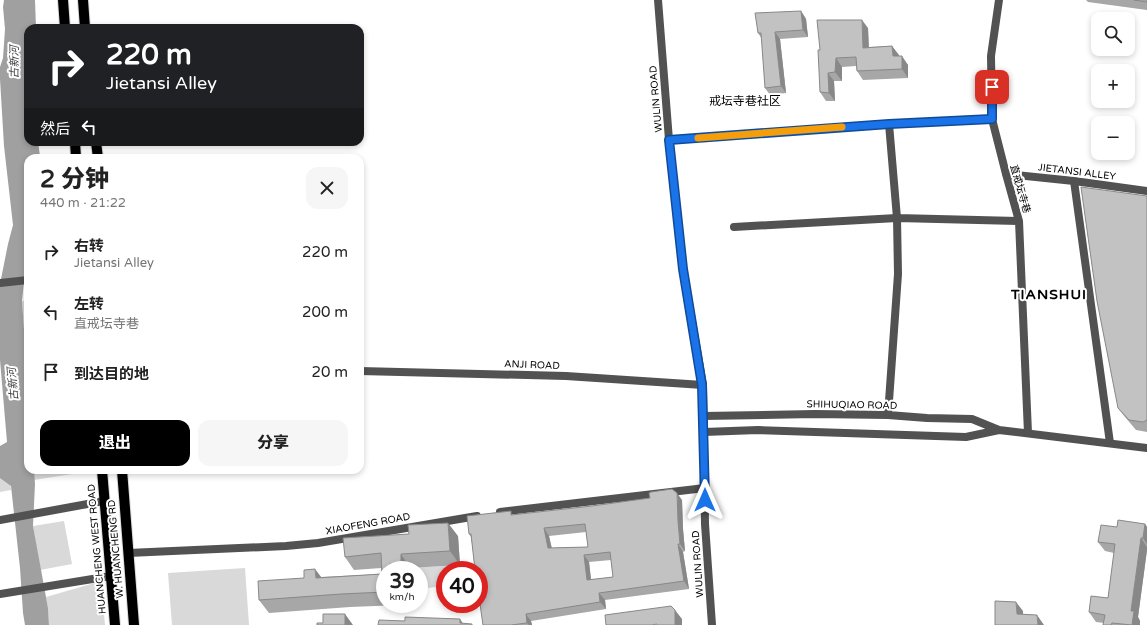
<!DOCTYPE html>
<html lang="zh">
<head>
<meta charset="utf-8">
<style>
  :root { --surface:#fff; --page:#f6f6f6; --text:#222; --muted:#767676; --accent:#000 }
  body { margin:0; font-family:"Varela Round","Noto Sans SC",sans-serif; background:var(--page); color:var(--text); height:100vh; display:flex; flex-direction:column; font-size:15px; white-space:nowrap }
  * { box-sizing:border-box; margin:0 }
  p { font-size:13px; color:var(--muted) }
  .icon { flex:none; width:22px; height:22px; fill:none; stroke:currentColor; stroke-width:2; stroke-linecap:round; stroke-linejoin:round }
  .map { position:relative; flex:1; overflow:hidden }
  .side { position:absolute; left:24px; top:154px; width:340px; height:320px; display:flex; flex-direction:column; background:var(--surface); border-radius:12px; box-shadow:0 2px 6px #0003 }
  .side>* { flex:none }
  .top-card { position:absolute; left:24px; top:24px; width:340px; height:122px; border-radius:12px; box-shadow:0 2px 6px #0003; background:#202124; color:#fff; overflow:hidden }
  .tools { position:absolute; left:1091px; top:12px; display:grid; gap:8px }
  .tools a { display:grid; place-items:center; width:44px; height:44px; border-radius:8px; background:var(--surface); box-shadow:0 2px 6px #0003; font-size:20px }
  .speed { position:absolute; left:376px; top:561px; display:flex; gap:8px; font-size:20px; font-weight:700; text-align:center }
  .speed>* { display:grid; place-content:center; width:52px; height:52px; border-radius:50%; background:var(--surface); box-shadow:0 2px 6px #0003; line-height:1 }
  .speed small { font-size:10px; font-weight:400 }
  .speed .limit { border:6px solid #d22; background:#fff; color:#111 }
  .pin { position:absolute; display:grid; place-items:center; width:34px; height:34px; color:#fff; margin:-17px; border-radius:8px; box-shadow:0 2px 6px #0006 }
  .me { position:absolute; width:44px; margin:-22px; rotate:0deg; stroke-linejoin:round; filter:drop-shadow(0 0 3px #0008) }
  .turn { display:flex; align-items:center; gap:14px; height:84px; padding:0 16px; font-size:18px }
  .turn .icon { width:52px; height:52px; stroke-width:2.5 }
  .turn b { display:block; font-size:28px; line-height:34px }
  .then { display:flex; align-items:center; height:38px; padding:0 16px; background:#0003; gap:8px; font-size:15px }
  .round { display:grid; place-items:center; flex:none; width:42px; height:42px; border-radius:12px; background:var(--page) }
  .overview { display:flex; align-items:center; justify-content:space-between; height:68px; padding:0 16px }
  h1 { font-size:24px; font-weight:800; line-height:30px }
  .button { display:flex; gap:8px; margin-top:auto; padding:8px 16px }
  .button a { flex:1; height:46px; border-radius:12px; background:var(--accent); color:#fff; font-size:16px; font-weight:800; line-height:46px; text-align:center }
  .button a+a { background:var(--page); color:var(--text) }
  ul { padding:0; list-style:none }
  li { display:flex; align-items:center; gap:12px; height:60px; padding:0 16px }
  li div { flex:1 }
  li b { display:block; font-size:15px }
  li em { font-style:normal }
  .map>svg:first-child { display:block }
  .green { fill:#d9d9d9 }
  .water { fill:#a0a0a0 }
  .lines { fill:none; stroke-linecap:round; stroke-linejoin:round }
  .primary-casing { stroke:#dbdbdb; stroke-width:12 }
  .minor { stroke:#525252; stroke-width:8 }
  .tertiary { stroke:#525252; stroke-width:8 }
  .primary { stroke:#000; stroke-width:10 }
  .wall { fill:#a7a7a7; fill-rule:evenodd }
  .shaded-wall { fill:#888 }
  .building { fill:#c2c2c2; stroke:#888; fill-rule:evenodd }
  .route-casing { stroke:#114b97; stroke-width:10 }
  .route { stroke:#1a73e8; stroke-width:7 }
  .slow { stroke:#f59e0b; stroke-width:7 }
  .labels { text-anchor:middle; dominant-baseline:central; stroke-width:4; stroke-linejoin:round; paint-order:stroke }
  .street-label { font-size:10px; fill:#000; stroke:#fff }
  .water-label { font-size:11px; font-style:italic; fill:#414141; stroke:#fff }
  .quarter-label { font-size:12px; fill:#000; stroke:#fff }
  .district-label { font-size:14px; font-weight:bold; letter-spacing:1px; fill:#000; stroke:#fff }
</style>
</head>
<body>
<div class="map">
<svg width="1147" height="625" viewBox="0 0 1147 625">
  <rect width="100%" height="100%" fill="#fff"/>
  <path class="green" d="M28,300V391L22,301Z
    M0,454L8,457L11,490L0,492Z
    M34,470H71L72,474L34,480Z
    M64,521L72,564L40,570L33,526Z
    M460,565V570H445V586L419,589V570H411L410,568Z
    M245,568L249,625H172L168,573Z
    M98,582L102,591L105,625H49L48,608L46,597Z"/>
  <path class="water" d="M4,0H35L36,28H28V142H38L40,156V158H28V244L22,301L28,386V470H34L35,484L33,526L48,608L49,625H25L23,613L20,568L11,486L0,478V446L7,442L0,360V284L8,244L13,225L4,146L0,79V67L3,58L5,29L3,7Z"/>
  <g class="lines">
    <defs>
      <path id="primary" d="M63,0L65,28
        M83,0L85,28
        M75,142L76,158
        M96,142L98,158
        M102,470L115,625
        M122,470L134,625"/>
    </defs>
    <use href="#primary" class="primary-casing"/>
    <path class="minor" d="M999,0L991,56L992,119L1006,174L1019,221L1028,433
      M669,140L889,124L992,119
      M1006,174L1074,181L1147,191
      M1074,181L1110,443
      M734,227L897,218L1019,221
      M360,371L566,376L703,385
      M888,415L898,274L897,218L889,124
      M703,416L815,414L888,415L927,418L972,419L999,430L966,437L758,430L704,432
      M999,430L1147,448
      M500,512L705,488
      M0,520L104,501
      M128,553L286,546L318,543L477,516
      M0,594L111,576"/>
    <path class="tertiary" d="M658,0L669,140L683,269L703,385L705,524L712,625
      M0,283L28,280"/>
    <use href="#primary" class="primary"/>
  </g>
  <path class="wall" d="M1086,0H1147V10L1088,2Z
    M801,11L806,19L808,37L780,39L786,93L770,95L765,88L762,39L758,33Z
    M868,28L869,47L892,46L899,56L908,65V78L863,80L857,71L856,66L842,67V81H834L835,101H826L820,92V50Z
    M1147,196V432L1136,430L1125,417L1118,408Z
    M682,500L683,529L685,551L683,552L689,589L605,600L606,609L531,621L532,625H483L471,537L469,534L514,515ZM586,532L588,547L552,548L549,536ZM611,560L613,577L591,580L589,562Z
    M1145,524L1147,527V550L1138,617L1140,621V625H1103L1104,623L1096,622L1089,612L1108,598L1114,553L1105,551L1098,542L1117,527Z
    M458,536L460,565L410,568V570H385V604H401V605L350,607L269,613L259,600L321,577L382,574L381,568L354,570L345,557Z"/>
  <path class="shaded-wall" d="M801,11L806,19L808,37L803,30Z
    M862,20L868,28L869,56L863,48Z
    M775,32L780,39L786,93L781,86Z
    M892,46L899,55V65L893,56Z
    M902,56L908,65V78L902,69Z
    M836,58L842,67V81L835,72Z
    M828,73L834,81L835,101L829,93Z
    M677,493L682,500L683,529L685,551L680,544L678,521Z
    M448,523L458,536L460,565L450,551Z
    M1145,524L1147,527V544L1143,538Z
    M544,528L549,536L553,556L548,548Z
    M1141,538L1147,547V550L1138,617L1140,621V625H1132L1131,611Z
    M678,544L683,552L689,589L684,581Z
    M401,554L410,568V570H405L401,564Z
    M584,555L589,562L592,588L587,580Z
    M390,564L394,570H390Z
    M315,569L325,582L316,578Z
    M599,593L605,600L606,609L600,602Z
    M1016,602L1023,611V624L1017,614Z
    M675,610L682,619V625H675Z
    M345,614L353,625H345Z
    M526,614L531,621L532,625H529L527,623Z
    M1037,615L1044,625H1038Z
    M460,619L464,625L460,623Z"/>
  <path class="building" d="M1134,0H1147V2Z
    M801,11L803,30L775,32L781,86L765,88L761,33H758L755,13Z
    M817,20H862L863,48L892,46L893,56H902V69L857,71L856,57L836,58L835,72L828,73L829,93L820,92L818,50H820Z
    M1081,187L1147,196V420L1143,422L1129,420L1118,408L1097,301Z
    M672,489L677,493L678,521L680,544H678L684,581L599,593L600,602L526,614L527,623L511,625H483L479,597V570H475L471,534H469L467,516L511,511V515L592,506L650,498L649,493L651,492ZM585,524L588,547L548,548L544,528ZM610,552L613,577L587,580L584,555Z
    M1118,520L1145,524L1143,538H1141L1131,611H1134L1132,625L1112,623L1111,625H1103L1105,615L1089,612L1091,596L1108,598L1115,544L1098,542L1101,525L1117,527Z
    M448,523L450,551L401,554V564H390V570H385V592L341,594L259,600L258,581L304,578V570L315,569L316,578L382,574L381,553L345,557L343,538L409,534L408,525Z
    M995,601L1016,602L1017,614L1037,615L1038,625H995Z
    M671,606L675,610V625H657V624L652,625H606L605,615Z
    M323,614H345V625H317V623H323Z
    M405,617L460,619V623L472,624V625H378L379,620L405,621Z"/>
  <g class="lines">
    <defs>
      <path id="route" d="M705,500L702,385L683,269L669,140L889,124L992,119V87"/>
    </defs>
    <use href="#route" class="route-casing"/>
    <use href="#route" class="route"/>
    <path class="slow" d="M698,138L842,127"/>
  </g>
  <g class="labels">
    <g class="street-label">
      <text transform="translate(656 99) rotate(-95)">WULIN ROAD</text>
      <text transform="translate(1077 172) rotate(7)">JIETANSI ALLEY</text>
      <text transform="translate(1020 189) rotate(74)">直戒坛寺巷</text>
      <text transform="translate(532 365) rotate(2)">ANJI ROAD</text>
      <text transform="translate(852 405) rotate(1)">SHIHUQIAO ROAD</text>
      <text transform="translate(368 524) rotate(-10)">XIAOFENG ROAD</text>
      <text transform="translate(97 549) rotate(-95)">HUANCHENG WEST ROAD</text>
      <text transform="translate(116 549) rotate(-95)">W. HUANCHENG RD</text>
      <text transform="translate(698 564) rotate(-94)">WULIN ROAD</text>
    </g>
    <g class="water-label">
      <text transform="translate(14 62) rotate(-90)">古新河</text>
      <text transform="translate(13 384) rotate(-95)">古新河</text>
    </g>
    <g class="quarter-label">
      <text x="745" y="101">戒坛寺巷社区</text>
    </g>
    <g class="district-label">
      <text x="1049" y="294">TIANSHUI</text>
    </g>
  </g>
</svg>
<div class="tools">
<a><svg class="icon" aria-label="search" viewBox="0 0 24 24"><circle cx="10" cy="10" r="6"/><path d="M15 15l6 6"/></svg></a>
<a>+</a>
<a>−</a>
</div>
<div class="speed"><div>39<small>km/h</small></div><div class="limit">40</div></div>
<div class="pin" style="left:992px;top:87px;background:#d93025"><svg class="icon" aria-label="arrive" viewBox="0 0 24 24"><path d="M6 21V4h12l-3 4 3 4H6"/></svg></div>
<svg class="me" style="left:705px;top:500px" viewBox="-20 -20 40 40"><path d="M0-17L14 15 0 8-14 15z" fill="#1a73e8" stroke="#fff" stroke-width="4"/></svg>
<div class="top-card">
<div class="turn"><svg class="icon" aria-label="right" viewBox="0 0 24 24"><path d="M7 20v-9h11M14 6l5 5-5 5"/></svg><div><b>220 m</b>Jietansi Alley</div></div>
<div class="then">然后<svg class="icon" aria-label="left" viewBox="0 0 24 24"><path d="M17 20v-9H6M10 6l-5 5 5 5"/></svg></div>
</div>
<section class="side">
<div class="overview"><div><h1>2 分钟</h1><p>440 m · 21:22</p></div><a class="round"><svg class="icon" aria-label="close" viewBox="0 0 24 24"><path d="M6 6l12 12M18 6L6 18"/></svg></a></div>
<ul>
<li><svg class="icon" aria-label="right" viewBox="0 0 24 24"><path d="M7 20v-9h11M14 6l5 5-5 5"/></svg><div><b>右转</b><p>Jietansi Alley</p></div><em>220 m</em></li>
<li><svg class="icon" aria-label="left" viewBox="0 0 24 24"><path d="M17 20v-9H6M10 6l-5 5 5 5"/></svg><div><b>左转</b><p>直戒坛寺巷</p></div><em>200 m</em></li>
<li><svg class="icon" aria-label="arrive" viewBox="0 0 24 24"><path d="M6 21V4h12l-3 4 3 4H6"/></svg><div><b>到达目的地</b></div><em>20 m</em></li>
</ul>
<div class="button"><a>退出</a><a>分享</a></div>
</section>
</div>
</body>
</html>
